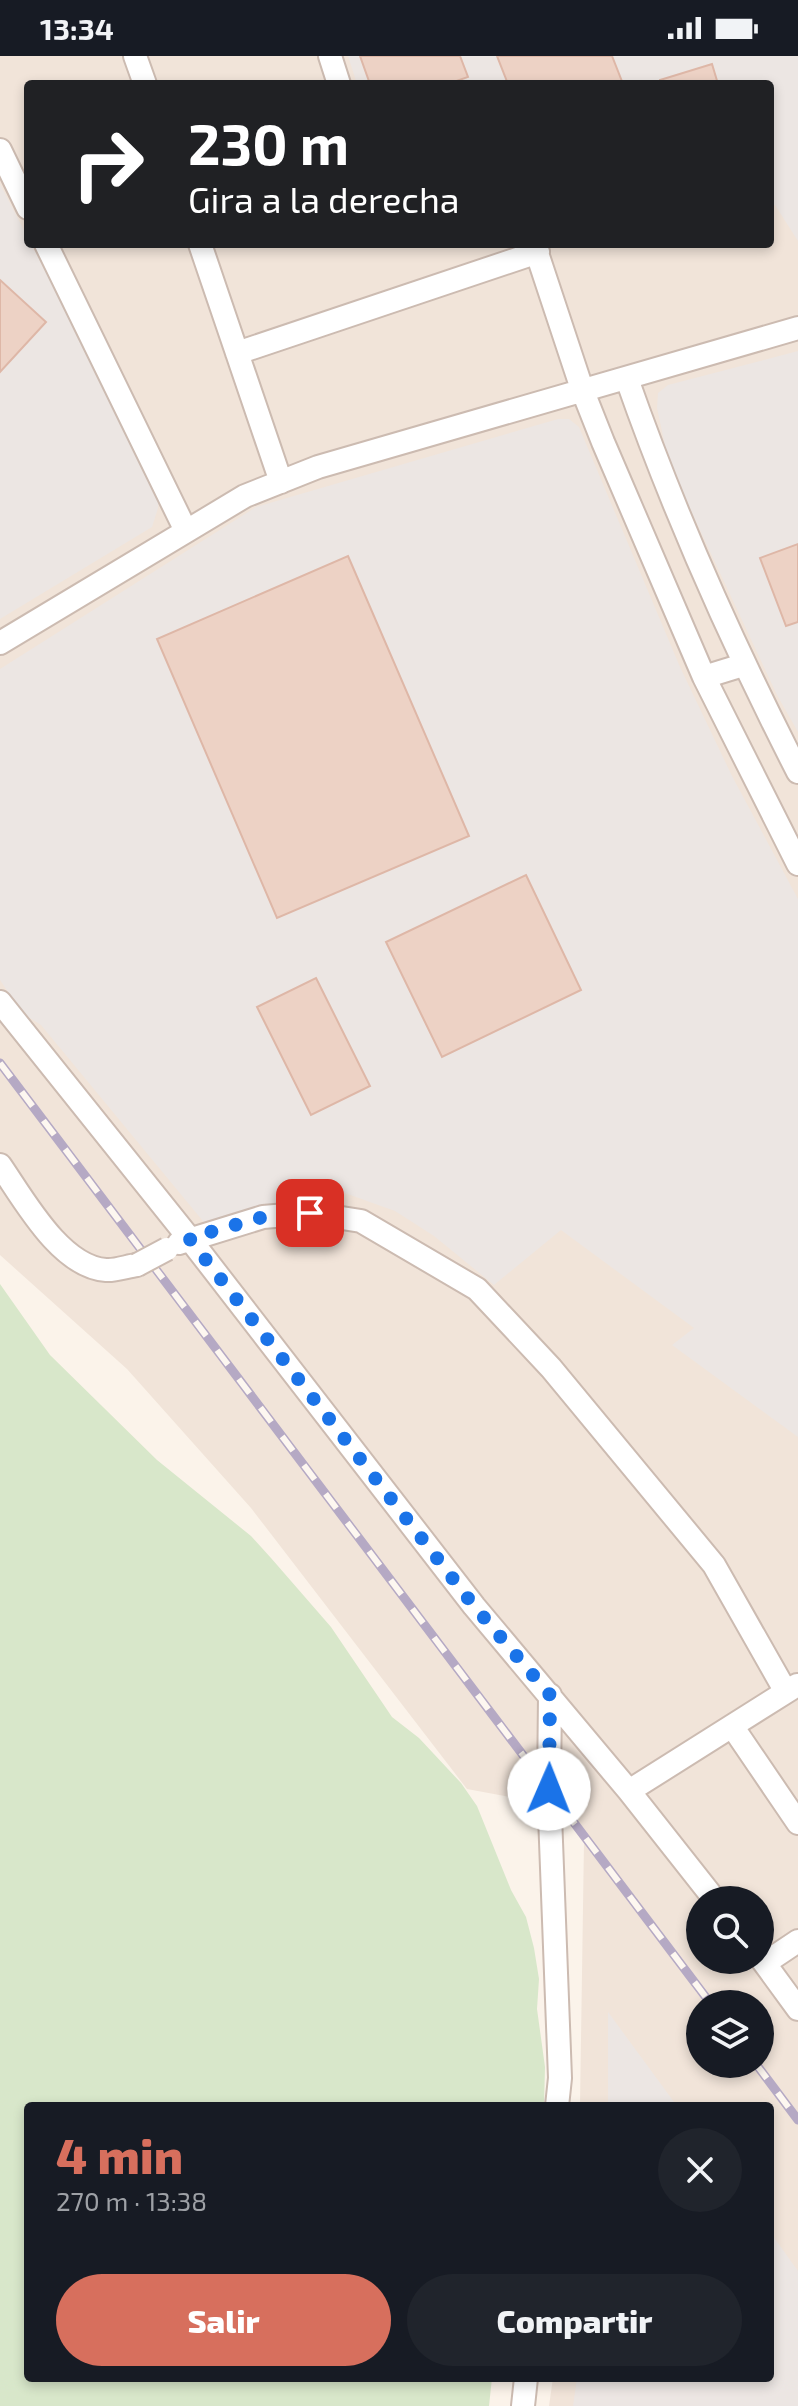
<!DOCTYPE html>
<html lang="es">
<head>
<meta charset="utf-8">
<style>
  :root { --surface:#171b24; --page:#20242c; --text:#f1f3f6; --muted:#9ea1a6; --accent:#d76f5d }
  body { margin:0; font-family:"Exo 2",sans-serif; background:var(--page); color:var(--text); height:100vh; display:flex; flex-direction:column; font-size:30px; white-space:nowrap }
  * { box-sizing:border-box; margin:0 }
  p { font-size:26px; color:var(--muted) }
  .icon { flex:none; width:44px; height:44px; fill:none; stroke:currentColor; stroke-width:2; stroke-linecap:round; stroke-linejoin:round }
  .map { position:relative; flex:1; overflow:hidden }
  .sheet { position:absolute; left:24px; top:2046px; width:750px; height:280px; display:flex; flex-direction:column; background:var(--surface); border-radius:8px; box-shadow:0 4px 12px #0003 }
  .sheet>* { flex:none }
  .guide { position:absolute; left:24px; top:24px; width:750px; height:168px; border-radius:8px; box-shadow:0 4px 12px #0003; background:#202124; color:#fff; overflow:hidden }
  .fabs { position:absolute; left:686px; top:1830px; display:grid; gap:16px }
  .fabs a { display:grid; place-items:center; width:88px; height:88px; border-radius:50%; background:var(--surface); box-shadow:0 4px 12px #0003; font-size:40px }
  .pin { position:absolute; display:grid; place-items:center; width:68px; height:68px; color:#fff; margin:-34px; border-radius:16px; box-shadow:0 4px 12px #0006 }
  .me { position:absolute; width:88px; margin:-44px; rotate:1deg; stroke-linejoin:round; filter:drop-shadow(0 0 6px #0008) }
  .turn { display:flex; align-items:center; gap:28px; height:168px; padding:0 32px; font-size:36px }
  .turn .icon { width:104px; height:104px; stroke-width:2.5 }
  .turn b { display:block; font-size:56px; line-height:68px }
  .round { display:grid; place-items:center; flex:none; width:84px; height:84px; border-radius:42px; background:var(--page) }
  .headline { display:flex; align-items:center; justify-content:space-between; height:136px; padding:0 32px }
  h1 { font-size:48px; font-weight:800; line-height:60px; color:var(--accent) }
  .primary-button { display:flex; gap:16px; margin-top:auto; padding:16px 32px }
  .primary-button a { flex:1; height:92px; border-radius:48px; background:var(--accent); color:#fff; font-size:32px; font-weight:800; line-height:92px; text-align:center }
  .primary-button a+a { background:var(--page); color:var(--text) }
  .status { display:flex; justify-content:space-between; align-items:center; height:56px; padding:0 40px; background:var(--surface); direction:ltr }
  .status svg { height:22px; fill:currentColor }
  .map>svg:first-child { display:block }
  .residential { fill:#f1e4d9; fill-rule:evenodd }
  .industrial { fill:#ece6e3 }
  .green { fill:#d8e7ca }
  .building { fill:#edd2c5; stroke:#deb7a7; stroke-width:2 }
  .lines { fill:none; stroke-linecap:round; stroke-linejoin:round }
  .street-casing { stroke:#ccbbb1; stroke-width:26 }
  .street { stroke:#fff; stroke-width:22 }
  .rail-casing { stroke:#b5a9c4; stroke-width:9 }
  .rail { stroke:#fdf7f0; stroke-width:6; stroke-dasharray:18; stroke-linecap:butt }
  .street-bridge-casing { stroke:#ccbbb1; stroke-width:26; stroke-linecap:butt }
  .street-bridge { stroke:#fff; stroke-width:22 }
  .route { stroke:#1a73e8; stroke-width:14; stroke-dasharray:0 25.2 }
</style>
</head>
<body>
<div class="status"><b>13:34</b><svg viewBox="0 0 49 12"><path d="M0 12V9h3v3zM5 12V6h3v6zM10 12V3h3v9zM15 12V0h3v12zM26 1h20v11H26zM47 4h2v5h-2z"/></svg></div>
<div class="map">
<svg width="798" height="2350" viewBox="0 0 798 2350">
  <rect width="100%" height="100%" fill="#fbf3ea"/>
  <path class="residential" d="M0,0H798V2350H549L553,2322H770V2050H580L584,1785L575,1753L467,1733L251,1452L127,1313L0,1199ZM28,28H770V188H28ZM700,1844H760V1904H700ZM700,1948H760V2008H700Z"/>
  <path class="industrial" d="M348,0H798V185L775,149L770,150V28H357Z
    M0,128L28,182V188H31L159,433L158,452L152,471L0,563Z
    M798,295V676L777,639L669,408L657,352L658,337L668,329Z
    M558,363H569L579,371L680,611L732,720L798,843V1381L672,1289L694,1272L561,1174L494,1229L434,1180L395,1155L342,1136L299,1141L225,1170H207L41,969L22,957L0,924V613L256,451Z
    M608,1956L677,2050H608Z
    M770,2176L798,2215V2350H573L577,2322H770Z"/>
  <path class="green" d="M0,1228L50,1299L157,1404L251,1480L271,1502L331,1571L392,1661L419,1682L461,1727L477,1750L511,1834L526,1861L534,1892L539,1923L537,1953L545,2011L544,2050H28V2322H492L489,2350H0Z"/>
  <path class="building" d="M360,0H460L468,21L448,28H370Z
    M497,0H612L623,28H508Z
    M712,8L718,28H660V24Z
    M0,224L46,266L0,316Z
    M798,488V566L786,570L760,502Z
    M348,500L469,780L277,862L157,583Z
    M526,819L581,934L442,1001L386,886Z
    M316,922L370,1030L311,1059L257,951Z"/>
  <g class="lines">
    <defs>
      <path id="street" d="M135,0L145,28
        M330,0L339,28
        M0,94L28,152
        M46,188L186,475
        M200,188L281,426
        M534,188L582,333L603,386L704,621L798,808
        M237,297L538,196
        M627,323C674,457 733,589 798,716
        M0,587L245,440L318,411L798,272
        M704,621L743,609
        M0,946L189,1182L474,1550L629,1735L715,1844
        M0,1109C23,1142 60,1211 106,1214C115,1215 128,1210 137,1209
        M179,1187L263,1161L310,1157L361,1165L477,1233L551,1312L714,1509L786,1636
        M550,1639L549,1733L560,2022L557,2050
        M732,1670L798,1767
        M629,1735L797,1629
        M760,1901L798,1953
        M765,1907L798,1885
        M523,2350L526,2322"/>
    </defs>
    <use href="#street" class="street-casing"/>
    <use href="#street" class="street"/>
    <defs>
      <path id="rail" d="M0,1007L711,1948
        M756,2008L798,2064"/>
    </defs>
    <use href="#rail" class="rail-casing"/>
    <use href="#rail" class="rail"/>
    <defs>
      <path id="street-bridge" d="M137,1209L167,1193"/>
    </defs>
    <use href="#street-bridge" class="street-bridge-casing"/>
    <use href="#street-bridge" class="street-bridge"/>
  </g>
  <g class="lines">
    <path class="route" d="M310,1157L263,1161L189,1182L474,1550L550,1639L549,1733"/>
  </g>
</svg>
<div class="fabs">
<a><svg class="icon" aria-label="search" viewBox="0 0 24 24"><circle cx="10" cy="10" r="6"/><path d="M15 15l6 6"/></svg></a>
<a><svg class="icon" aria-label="layers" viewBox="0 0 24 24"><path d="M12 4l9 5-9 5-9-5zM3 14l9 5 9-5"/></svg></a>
</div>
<div class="pin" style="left:310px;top:1157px;background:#d93025"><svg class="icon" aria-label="arrive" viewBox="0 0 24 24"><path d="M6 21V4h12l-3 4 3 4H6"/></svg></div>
<svg class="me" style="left:549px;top:1733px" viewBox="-20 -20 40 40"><circle r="19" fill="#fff"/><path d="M0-13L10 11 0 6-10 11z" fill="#1a73e8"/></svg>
<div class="guide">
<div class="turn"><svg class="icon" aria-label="right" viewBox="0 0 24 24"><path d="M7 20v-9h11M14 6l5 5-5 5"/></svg><div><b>230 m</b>Gira a la derecha</div></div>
</div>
<section class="sheet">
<div class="headline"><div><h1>4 min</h1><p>270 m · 13:38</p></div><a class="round"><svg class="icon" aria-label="close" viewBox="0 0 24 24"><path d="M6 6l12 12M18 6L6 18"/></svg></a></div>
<div class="primary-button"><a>Salir</a><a>Compartir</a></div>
</section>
</div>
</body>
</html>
